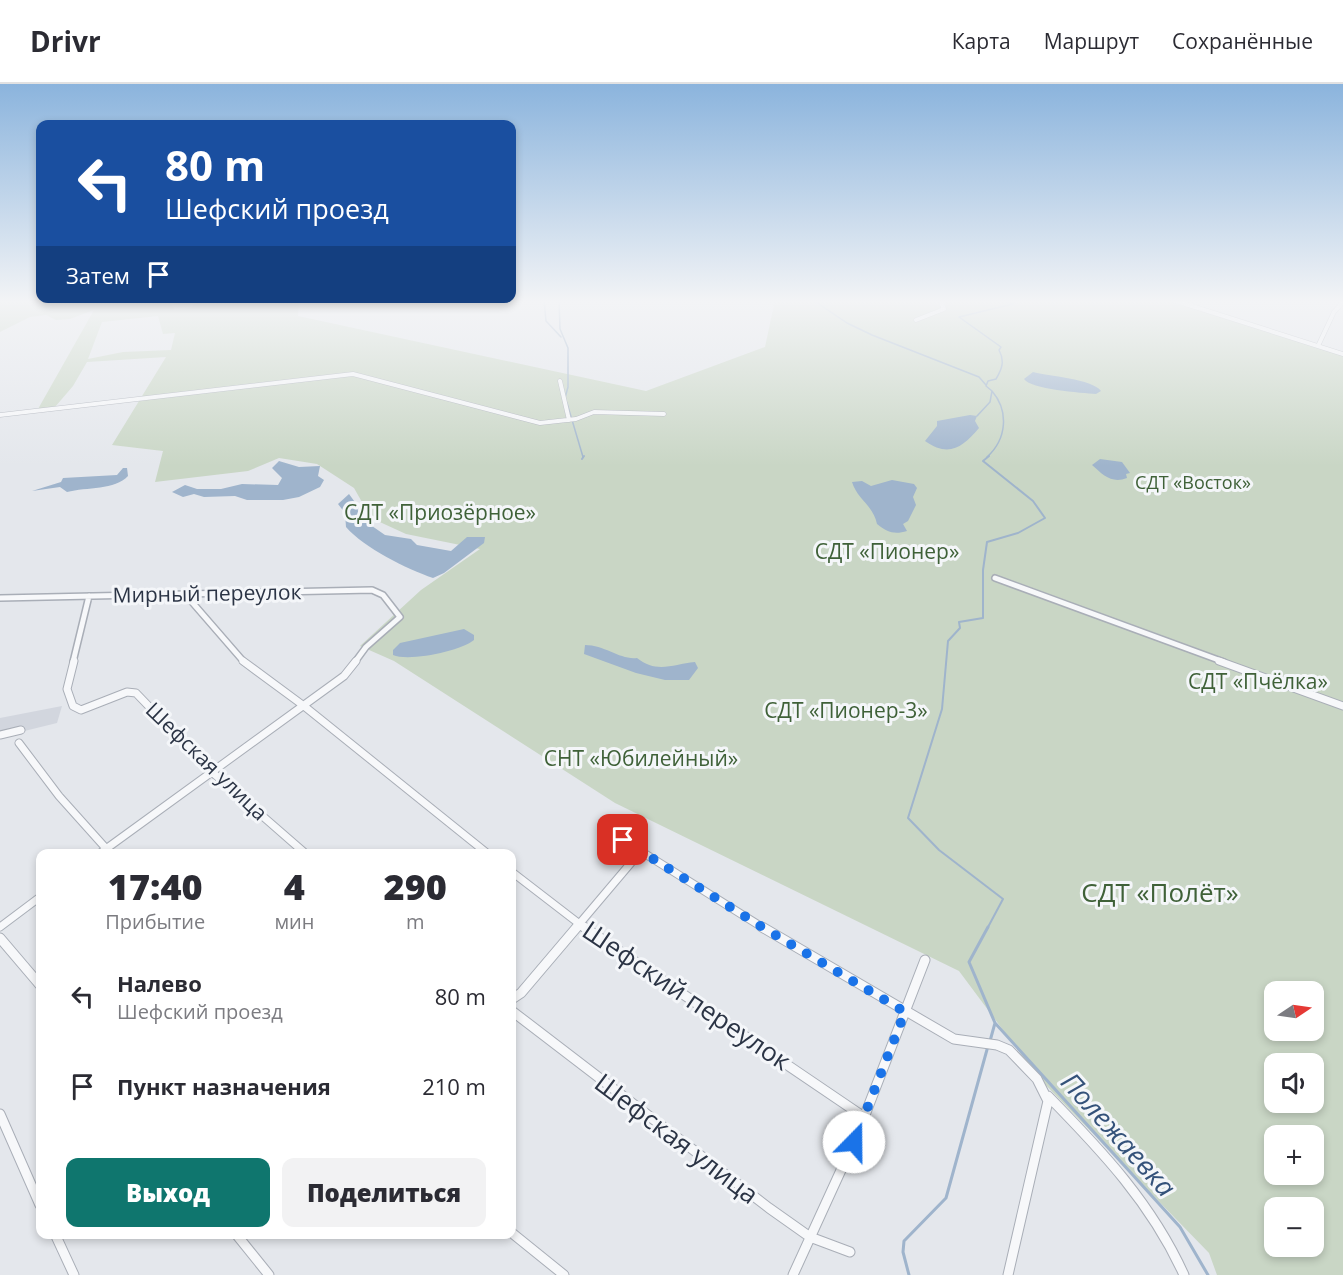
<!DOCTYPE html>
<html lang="ru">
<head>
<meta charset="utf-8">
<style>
  :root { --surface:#fff; --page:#f2f2f3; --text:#2b2b33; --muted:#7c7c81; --line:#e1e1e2; --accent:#0f766e }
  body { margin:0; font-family:"Open Sans",sans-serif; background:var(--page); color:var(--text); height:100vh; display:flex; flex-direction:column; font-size:22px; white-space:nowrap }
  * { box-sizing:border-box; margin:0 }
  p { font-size:20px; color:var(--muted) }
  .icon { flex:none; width:33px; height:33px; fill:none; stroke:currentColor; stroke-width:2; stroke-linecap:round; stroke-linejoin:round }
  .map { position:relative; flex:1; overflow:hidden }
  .panel { position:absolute; left:36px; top:765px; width:480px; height:390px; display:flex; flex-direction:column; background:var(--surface); border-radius:12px; box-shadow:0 3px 9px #0003 }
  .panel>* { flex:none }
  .hud { position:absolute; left:36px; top:36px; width:480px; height:183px; border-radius:12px; box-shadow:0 3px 9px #0003; background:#1a4fa0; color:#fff; overflow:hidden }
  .needle { width:39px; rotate:77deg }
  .controls { position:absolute; left:1264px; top:897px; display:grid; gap:12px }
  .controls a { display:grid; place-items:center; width:60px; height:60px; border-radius:12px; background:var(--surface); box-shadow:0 3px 9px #0003; font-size:30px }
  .pin { position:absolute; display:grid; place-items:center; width:51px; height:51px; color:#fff; margin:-26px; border-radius:12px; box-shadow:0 3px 9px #0006 }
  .me { position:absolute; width:66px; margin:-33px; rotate:22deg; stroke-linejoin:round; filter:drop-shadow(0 0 4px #0008) }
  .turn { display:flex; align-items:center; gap:21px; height:126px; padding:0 30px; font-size:27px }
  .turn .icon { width:78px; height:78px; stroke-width:2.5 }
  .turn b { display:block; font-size:42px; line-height:51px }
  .then { display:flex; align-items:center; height:57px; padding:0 30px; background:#0003; gap:12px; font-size:22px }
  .eta { display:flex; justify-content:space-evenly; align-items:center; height:102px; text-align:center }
  .eta b { font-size:36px; font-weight:800; line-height:42px }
  .cta { display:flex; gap:12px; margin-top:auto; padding:12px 30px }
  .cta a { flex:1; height:69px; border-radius:12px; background:var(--accent); color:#fff; font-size:24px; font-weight:800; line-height:69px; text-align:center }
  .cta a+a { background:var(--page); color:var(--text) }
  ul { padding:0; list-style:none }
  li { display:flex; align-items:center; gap:18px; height:90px; padding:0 30px }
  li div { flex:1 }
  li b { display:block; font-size:22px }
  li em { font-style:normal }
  header { display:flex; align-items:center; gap:36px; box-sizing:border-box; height:84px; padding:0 30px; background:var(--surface); border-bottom:2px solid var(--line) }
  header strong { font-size:28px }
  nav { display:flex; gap:33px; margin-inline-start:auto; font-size:21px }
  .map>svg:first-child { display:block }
  .built { fill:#d2d6de }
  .green { fill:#c9d6c5; fill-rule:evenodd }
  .water { fill:#9fb4cc }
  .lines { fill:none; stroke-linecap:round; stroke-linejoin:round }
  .stream-far2 { stroke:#9fb4cc; stroke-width:1.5 }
  .stream-far1 { stroke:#9fb4cc; stroke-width:2 }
  .stream { stroke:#9fb4cc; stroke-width:3 }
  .street-far3-casing { stroke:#a9aeb7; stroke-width:5 }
  .street-far2-casing { stroke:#a9aeb7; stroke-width:8 }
  .street-far1-casing { stroke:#a9aeb7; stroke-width:9 }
  .street-casing { stroke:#a9aeb7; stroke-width:11 }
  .street-far3 { stroke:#f7f8fa; stroke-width:4 }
  .street-far2 { stroke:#f7f8fa; stroke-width:5 }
  .street-far1 { stroke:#f7f8fa; stroke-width:7 }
  .street { stroke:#f7f8fa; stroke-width:9 }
  .route { stroke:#1a73e8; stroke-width:10; stroke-dasharray:0 18 }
  .labels { text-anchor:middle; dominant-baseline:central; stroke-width:6; stroke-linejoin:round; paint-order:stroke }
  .far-park-label { font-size:18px; fill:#3f6138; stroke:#f4f6f9 }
  .park-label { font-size:21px; fill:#3f6138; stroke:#f4f6f9 }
  .street-label { font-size:21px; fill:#2b3445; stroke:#f4f6f9 }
  .near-park-label { font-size:26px; fill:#3f6138; stroke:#f4f6f9 }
  .near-street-label { font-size:26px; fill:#2b3445; stroke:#f4f6f9 }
  .near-water-label { font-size:27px; font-style:italic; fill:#34527a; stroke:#f4f6f9 }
</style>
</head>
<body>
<header>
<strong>Drivr</strong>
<nav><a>Карта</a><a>Маршрут</a><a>Сохранённые</a></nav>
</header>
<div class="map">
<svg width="1343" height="1191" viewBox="0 0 1343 1191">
  <rect width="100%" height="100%" fill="#e4e7ec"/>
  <path class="built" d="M62,622L57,639L0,653V634Z"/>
  <path class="green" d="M0,216H174L171,221L175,226L191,224L199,216H299L298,232L646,307L765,263L775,216H1170L1343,272V1191H1217L1209,1169L1038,993L959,887L615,719L394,577L360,562L421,506L480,465L406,450L371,434L354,404L317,380L279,374L248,387L155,398L163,367L112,361L166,273L87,278L73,302L55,323L38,325L94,226L70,235L56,236L46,231L30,233L0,248ZM158,232L163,250L175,249L171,266L123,268L88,275L102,238ZM1275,908H1314V946H1275ZM1275,980H1314V1018H1275ZM1275,1052H1314V1090H1275ZM1275,1124H1314V1162H1275Z"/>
  <path class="water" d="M1033,288C1047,292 1093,295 1101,307L1096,310C1082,309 1030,305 1024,295Z
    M970,331L977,332L975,337L979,344C963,363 949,374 925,357L937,342V337Z
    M1100,375L1122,378L1130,389L1126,390L1127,394C1112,400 1103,391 1092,381Z
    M279,377L299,383L320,382L318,392L324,396L320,403L299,413L283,416H247L235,412L204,413L194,410L183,413L172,408L185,401L197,405H221L242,400L278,401L282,394L272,384Z
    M123,384H127L128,392C115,406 87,403 67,408L60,403L32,407L61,398L63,394L117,391Z
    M892,396L914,400L917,404L913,413L916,421L908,437L903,440L907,447C894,451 887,448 877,440C873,421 857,415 852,398L862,397L871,402Z
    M349,410L357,421L359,433L385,451L411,455L417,461L451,467L467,453H485L484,459L444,489L433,494C407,485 364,464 346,443L345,429L338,420Z
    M464,545L474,551V556C461,567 409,578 393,571V566L400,559Z
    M585,561C605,561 620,576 637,574C657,590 673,580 695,578L698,584L689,596H665L636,589L584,570Z"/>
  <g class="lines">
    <path class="stream-far2" d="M544,216L546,237L561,253
      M559,216L560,245L568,264V303L565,314
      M813,216L847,239L872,251L979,293L986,301
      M567,319L583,373
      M977,332L990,318L992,307L986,302L988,297L996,295C1002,285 1005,277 999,266L1001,263L959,233L1013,220L1004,216
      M987,373C1007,355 1009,327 992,307"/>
    <path class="stream-far1" d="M582,375L584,372
      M987,845L1003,815L939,766L908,734L942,625L948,557L960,544L959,538L983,534V486L987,458L1018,449L1045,434L1033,417L983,377L989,372"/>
    <path class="stream" d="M988,843L969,878L995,939L990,957
      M995,939L1180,1143L1208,1191
      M909,1191L903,1168L904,1157L946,1114L988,962"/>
    <defs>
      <path id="street-far3" d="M1173,216L1343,270
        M916,236L944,225L940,216
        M1318,262L1334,228L1343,218
        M560,297L569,336
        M0,331L353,290L540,339L576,335L594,328L664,330"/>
      <path id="street-far2" d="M995,494L1224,578
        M185,510L244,578
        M0,514L372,506L383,511L400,533L366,563L355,578
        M73,578L89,512"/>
      <path id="street-far1" d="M74,577L67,605L73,622L81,626L127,608L136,609L212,688L306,770
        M243,577L304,622L488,770
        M1219,577L1343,622
        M0,651L21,646
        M19,659L59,712L111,770
        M623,756L765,845
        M99,770L344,592L356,577
        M512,788L586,845
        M0,843L40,813
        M575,845L641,767"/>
      <path id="street" d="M584,843L864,1033
        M762,843L954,955L997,961L1009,966L1037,995L1048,1017L1008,1191
        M0,854L40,901
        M512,915L521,909L577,843
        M512,927L769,1124L810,1153L850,1168
        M1048,1012C1102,1067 1152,1120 1184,1191
        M0,1030L40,1121
        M512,1149L564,1191
        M55,1150L74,1191
        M236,1150L269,1191
        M793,1191L858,1049L925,876"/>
    </defs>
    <use href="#street-far3" class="street-far3-casing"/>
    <use href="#street-far2" class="street-far2-casing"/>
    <use href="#street-far1" class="street-far1-casing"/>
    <use href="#street" class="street-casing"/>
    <use href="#street-far3" class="street-far3"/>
    <use href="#street-far2" class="street-far2"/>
    <use href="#street-far1" class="street-far1"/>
    <use href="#street" class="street"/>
  </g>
  <linearGradient id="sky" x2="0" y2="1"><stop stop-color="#8bb4dd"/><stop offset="0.57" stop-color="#f3f4f6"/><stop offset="1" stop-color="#f3f4f6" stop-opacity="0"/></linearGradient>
  <rect width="1343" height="382" fill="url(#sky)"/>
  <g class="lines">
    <path class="route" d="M623,756L762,843L905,928L854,1058"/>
  </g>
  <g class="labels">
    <g class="far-park-label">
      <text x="1193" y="398">СДТ «Восток»</text>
    </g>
    <g class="park-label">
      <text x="440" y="428">СДТ «Приозёрное»</text>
      <text x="887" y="467">СДТ «Пионер»</text>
      <text x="1258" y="597">СДТ «Пчёлка»</text>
      <text x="846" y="626">СДТ «Пионер-3»</text>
      <text x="641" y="674">СНТ «Юбилейный»</text>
    </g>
    <g class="street-label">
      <text transform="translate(207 509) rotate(-1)">Мирный переулок</text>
      <text transform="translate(207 677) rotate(44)">Шефская улица</text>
    </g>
    <g class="near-park-label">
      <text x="1160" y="808">СДТ «Полёт»</text>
    </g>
    <g class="near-street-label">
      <text transform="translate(687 911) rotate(34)">Шефский переулок</text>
      <text transform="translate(677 1054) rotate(37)">Шефская улица</text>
    </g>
    <g class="near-water-label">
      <text transform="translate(1119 1050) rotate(48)">Полежаевка</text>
    </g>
  </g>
</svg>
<div class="controls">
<a><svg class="needle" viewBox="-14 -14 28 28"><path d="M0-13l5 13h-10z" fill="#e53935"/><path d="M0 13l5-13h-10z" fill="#7c7c81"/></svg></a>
<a><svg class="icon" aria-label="sound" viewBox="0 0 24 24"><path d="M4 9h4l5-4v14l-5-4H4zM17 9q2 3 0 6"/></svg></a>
<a>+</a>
<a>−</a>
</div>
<div class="pin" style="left:623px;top:756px;background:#d93025"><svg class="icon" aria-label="arrive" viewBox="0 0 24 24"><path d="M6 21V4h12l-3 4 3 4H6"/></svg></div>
<svg class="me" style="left:854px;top:1058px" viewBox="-20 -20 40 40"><circle r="19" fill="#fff"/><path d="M0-13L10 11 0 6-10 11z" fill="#1a73e8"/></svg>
<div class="hud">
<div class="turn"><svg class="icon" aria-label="left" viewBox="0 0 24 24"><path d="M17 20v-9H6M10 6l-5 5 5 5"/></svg><div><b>80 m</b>Шефский проезд</div></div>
<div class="then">Затем<svg class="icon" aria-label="arrive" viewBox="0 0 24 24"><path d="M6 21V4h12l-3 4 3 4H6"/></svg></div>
</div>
<section class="panel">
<div class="eta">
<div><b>17:40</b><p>Прибытие</p></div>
<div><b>4</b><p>мин</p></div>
<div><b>290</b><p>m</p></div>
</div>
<ul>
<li><svg class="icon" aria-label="left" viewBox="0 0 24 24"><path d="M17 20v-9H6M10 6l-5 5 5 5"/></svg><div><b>Налево</b><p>Шефский проезд</p></div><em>80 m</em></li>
<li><svg class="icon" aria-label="arrive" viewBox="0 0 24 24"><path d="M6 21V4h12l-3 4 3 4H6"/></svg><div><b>Пункт назначения</b></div><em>210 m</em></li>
</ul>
<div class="cta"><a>Выход</a><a>Поделиться</a></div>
</section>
</div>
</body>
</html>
